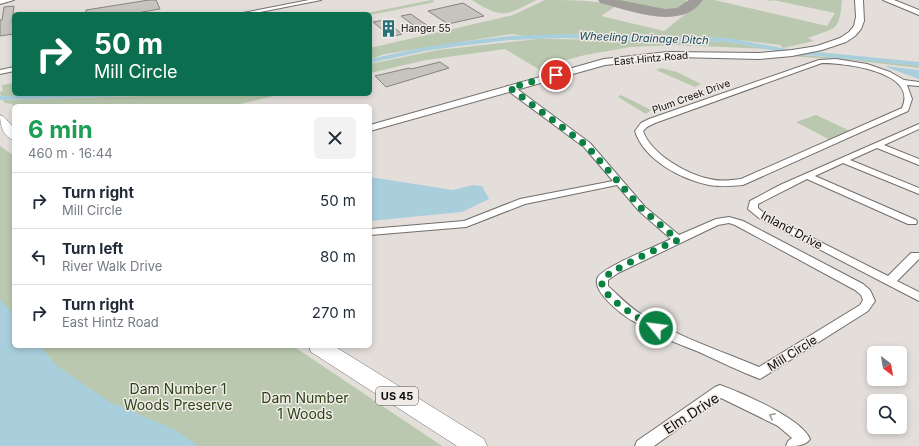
<!DOCTYPE html>
<html lang="en">
<head>
<meta charset="utf-8">
<style>
  :root { --surface:#fff; --page:#f2f2f3; --text:#1f2937; --muted:#747a83; --line:#e0e1e3 }
  body { margin:0; font-family:Inter,sans-serif; background:var(--page); color:var(--text); height:100vh; display:flex; flex-direction:column; font-size:15px; white-space:nowrap }
  * { box-sizing:border-box; margin:0 }
  p { font-size:13px; color:var(--muted) }
  .icon { flex:none; width:22px; height:22px; fill:none; stroke:currentColor; stroke-width:2; stroke-linecap:round; stroke-linejoin:round }
  .map { position:relative; flex:1; overflow:hidden }
  .drawer { position:absolute; left:12px; top:104px; width:360px; height:244px; display:flex; flex-direction:column; background:var(--surface); border-radius:6px; box-shadow:0 2px 6px #0003 }
  .drawer>* { flex:none }
  .banner { position:absolute; left:12px; top:12px; width:360px; height:84px; border-radius:6px; box-shadow:0 2px 6px #0003; background:#0b6e4f; color:#fff; overflow:hidden }
  .needle { width:26px; rotate:149deg }
  .buttons { position:absolute; left:867px; top:346px; display:grid; gap:8px }
  .buttons a { display:grid; place-items:center; width:40px; height:40px; border-radius:6px; background:var(--surface); box-shadow:0 2px 6px #0003; font-size:20px }
  .pin { position:absolute; display:grid; place-items:center; width:34px; height:34px; color:#fff; margin:-17px; border:2px solid #fff; border-radius:50%; box-shadow:0 1px 4px #0007 }
  .me { position:absolute; width:44px; margin:-22px; rotate:299deg; stroke-linejoin:round; filter:drop-shadow(0 0 3px #0008) }
  .turn { display:flex; align-items:center; gap:14px; height:84px; padding:0 16px; font-size:18px }
  .turn .icon { width:52px; height:52px; stroke-width:2.5 }
  .turn b { display:block; font-size:28px; line-height:34px }
  .round { display:grid; place-items:center; flex:none; width:42px; height:42px; border-radius:6px; background:var(--page) }
  .overview { display:flex; align-items:center; justify-content:space-between; height:68px; padding:0 16px }
  h1 { font-size:24px; font-weight:700; line-height:30px; color:#1e9e55 }
  ul { padding:0; list-style:none }
  li { display:flex; align-items:center; gap:12px; height:56px; padding:0 16px; border-top:1px solid var(--line) }
  li div { flex:1 }
  li b { display:block; font-size:15px }
  li em { font-style:normal }
  .map>svg:first-child { display:block }
  .green { fill:#b9c8ae }
  .water { fill:#a9cedc }
  .lines { fill:none; stroke-linecap:round; stroke-linejoin:round }
  .canal { fill:#a9cedc; fill-rule:evenodd }
  .taxiway { fill:#a09c99; fill-rule:evenodd }
  .building { fill:#c7c4bf; stroke:#87847f }
  .street-casing { stroke:#726e6b; stroke-width:2 }
  .secondary-casing { stroke:#726e6b; stroke-width:2 }
  .primary-casing { stroke:#726e6b; stroke-width:1 }
  .street { fill:#fff; fill-rule:evenodd }
  .secondary { fill:#fff; fill-rule:evenodd }
  .primary { fill:#fff; fill-rule:evenodd }
  .oneway { stroke:#9f9e9e }
  .route { stroke:#0b8043; stroke-width:7; stroke-dasharray:0 12.6 }
  .labels { text-anchor:middle; dominant-baseline:central; stroke-width:3; stroke-linejoin:round; paint-order:stroke }
  .far-poi-label { font-size:10px; fill:#0f0d0c; stroke:#f0ebe7; text-anchor:start }
  .far-street-label { font-size:10px; fill:#0f0d0c; stroke:#f0ebe7 }
  .far-water-label { font-size:11px; font-style:italic; fill:#174a59; stroke:#f0ebe7 }
  .shield { fill:#f0ebe7; stroke:#52504e; stroke-width:1 }
  .shield-label { font-size:11px; font-weight:bold; fill:#0f0d0c }
  .street-label { font-size:12px; fill:#0f0d0c; stroke:#f0ebe7 }
  .near-park-label { font-size:14px; fill:#2d4317; stroke:#f0ebe7 }
  .near-street-label { font-size:14px; fill:#0f0d0c; stroke:#f0ebe7 }
</style>
</head>
<body>
<div class="map">
<svg width="919" height="446" viewBox="0 0 919 446">
  <rect width="100%" height="100%" fill="#e3deda"/>
  <path class="green" d="M432,0L435,2L370,15L362,14Z
    M472,0H536C506,16 502,19 472,0Z
    M545,0C561,0 602,0 614,6L613,8L601,16L664,31L703,0H714L827,26L835,13L773,0L772,1L765,0H842C839,33 836,27 808,38L814,41L783,48L780,45L723,38L582,34L526,36L512,34L385,54L370,59V48L513,15Z
    M613,0H686L687,1C676,21 630,4 613,0Z
    M538,39L674,40L728,42L770,49L675,45L631,47L585,55L544,66L547,69L540,70L505,49L426,60L370,73V64L438,50Z
    M802,55L919,65V68L850,60L787,56Z
    M661,68L677,72L701,84L695,87L656,70Z
    M14,83V94H71L1,97L0,92L3,91L2,85Z
    M217,94H282L232,106H222L221,104L213,106L14,107L12,104L5,103L3,100Z
    M621,95L651,110L646,114L618,97Z
    M816,115L850,131L830,140L796,122Z
    M0,146L14,156V346H293L442,446H0Z"/>
  <path class="water" d="M885,66L919,70V79L886,67Z
    M370,177L453,190L473,185L482,186L489,199L462,212L370,221Z
    M0,299L14,315V346H40L57,366L110,402L176,430L198,446H0Z"/>
  <g class="lines">
    <path class="canal" d="M563,34L729,38L787,49L919,62V66L787,53L729,42L563,38L511,40L459,46L425,51L370,63V59L425,47L459,42L511,36Z
      M67,94H136L133,96L0,100V96Z"/>
    <path class="taxiway" d="M598,0H619L665,9L677,8L689,0H703C681,32 629,10 600,3Z"/>
  </g>
  <path class="building" d="M149,0H156L160,9L131,14H86V10Z
    M463,3L484,16L448,24L428,11Z
    M14,6L12,23H14V34L0,36V20H2L4,7Z
    M411,14L412,15L431,28L420,30L401,16Z
    M384,20L402,34L391,37L373,22Z
    M440,62L449,68L386,87L375,76L409,68L411,69Z"/>
  <g class="lines">
    <defs>
      <path id="street" d="M0,0H14L0,4Z
        M309,0H321L250,14H238Z
        M836,59L867,64L890,72L904,80L919,82V86L907,85L912,99L908,111L743,185C732,186 720,187 709,185C681,179 644,160 635,131L641,123L649,119L819,60ZM822,63C843,63 919,71 902,108L741,179C731,180 720,182 710,179C686,174 651,154 643,131L647,127L655,123Z
        M14,67V71L0,74V70Z
        M507,86H513L590,143L645,207L679,235L716,219L729,217L743,221L863,284L870,290L875,301L868,311L760,379C739,371 719,361 699,352C676,343 653,334 633,321C622,315 590,290 598,277C605,266 657,246 671,239L639,211L617,185L525,204L466,227L370,235V229L464,221L520,199L613,181L584,147L507,90ZM729,223L735,225L855,290L861,295L863,300L860,305L759,367C721,351 676,336 641,314C629,307 619,296 608,286V280L618,273L718,225Z
        M919,124V129L884,145L919,159V165L877,148L850,160L919,188V194L843,163L815,176L916,220L917,222L916,224H908L807,179L758,204V208L765,214L888,276L911,253H919V259L897,281L919,292V301L759,218L748,209L750,201L780,185Z
        M720,385C742,393 801,418 810,439C806,446 795,446 786,446L788,441L792,438L778,426L721,398L654,446H635L637,441L715,387Z"/>
      <path id="secondary" d="M855,0H863L864,21L861,29L855,36L846,42L822,50L792,56L759,59L677,57L605,65L370,131V125L604,59L668,52L759,53L792,50L817,46L840,38L849,32L854,26L856,17Z
        M883,0H894L919,10V15Z"/>
      <path id="primary" d="M0,115L4,117L14,128V140C3,137 0,125 0,115Z
        M309,346H334L484,439L487,446H457L311,352Z"/>
    </defs>
    <use href="#street" class="street-casing"/>
    <use href="#secondary" class="secondary-casing"/>
    <use href="#primary" class="primary-casing"/>
    <use href="#street" class="street"/>
    <use href="#secondary" class="secondary"/>
    <use href="#primary" class="primary"/>
  </g>
  <defs><path id="oneway-chevron" d="M-2-3.5L2.5 0L-2 3.5" fill="none" stroke-width="1.6" stroke-linecap="round" stroke-linejoin="round"/></defs>
  <use class="oneway" href="#oneway-chevron" transform="translate(772 416) rotate(-154)"/>
  <g class="lines">
    <path class="route" d="M556,75L510,88L586,145L642,209L678,240C666,245 604,272 602,281C599,297 644,321 656,328"/>
  </g>
  <defs>
    <symbol id="building-bare" viewBox="-9 -9 18 18"><path d="M-4-6H4V6H1V3H-1V6H-4ZM-2.5-4.3h1.7v1.8h-1.7ZM.8-4.3h1.7v1.8H.8ZM-2.5-1h1.7V.8h-1.7ZM.8-1h1.7V.8H.8Z" fill="#28717a" stroke="#f0ebe7" stroke-width="2.5" paint-order="stroke"/></symbol>
  </defs>
  <g fill-rule="evenodd">
    <use href="#building-bare" x="376" y="16" width="25" height="25"/>
  </g>
  <g class="labels">
    <g class="far-poi-label">
      <text x="401" y="28">Hanger 55</text>
    </g>
    <g class="far-street-label">
      <text transform="translate(651 58) rotate(-5)">East Hintz Road</text>
      <text transform="translate(691 96) rotate(-20)">Plum Creek Drive</text>
    </g>
    <g class="far-water-label">
      <text transform="translate(644 38) rotate(2)">Wheeling Drainage Ditch</text>
    </g>
    <rect class="shield" x="376" y="387" width="42" height="18" rx="3"/>
    <g class="shield-label">
      <text x="397" y="396">US 45</text>
    </g>
    <g class="street-label">
      <text transform="translate(792 230) rotate(28)">Inland Drive</text>
      <text transform="translate(792 353) rotate(-32)">Mill Circle</text>
    </g>
    <g class="near-park-label">
      <text x="178" y="388">Dam Number 1<tspan x="178" dy="16">Woods Preserve</tspan></text>
      <text x="305" y="397">Dam Number<tspan x="305" dy="16">1 Woods</tspan></text>
    </g>
    <g class="near-street-label">
      <text transform="translate(691 413) rotate(-33)">Elm Drive</text>
    </g>
  </g>
</svg>
<div class="buttons">
<a><svg class="needle" viewBox="-14 -14 28 28"><path d="M0-13l5 13h-10z" fill="#e53935"/><path d="M0 13l5-13h-10z" fill="#747a83"/></svg></a>
<a><svg class="icon" aria-label="search" viewBox="0 0 24 24"><circle cx="10" cy="10" r="6"/><path d="M15 15l6 6"/></svg></a>
</div>
<div class="pin" style="left:556px;top:75px;background:#d93025"><svg class="icon" aria-label="arrive" viewBox="0 0 24 24"><path d="M6 21V4h12l-3 4 3 4H6"/></svg></div>
<svg class="me" style="left:656px;top:328px" viewBox="-20 -20 40 40"><circle r="17" fill="#0b8043" stroke="#fff" stroke-width="3"/><path d="M0-11L8 9 0 5-8 9z" fill="#fff"/></svg>
<div class="banner">
<div class="turn"><svg class="icon" aria-label="right" viewBox="0 0 24 24"><path d="M7 20v-9h11M14 6l5 5-5 5"/></svg><div><b>50 m</b>Mill Circle</div></div>
</div>
<section class="drawer">
<div class="overview"><div><h1>6 min</h1><p>460 m · 16:44</p></div><a class="round"><svg class="icon" aria-label="close" viewBox="0 0 24 24"><path d="M6 6l12 12M18 6L6 18"/></svg></a></div>
<ul>
<li><svg class="icon" aria-label="right" viewBox="0 0 24 24"><path d="M7 20v-9h11M14 6l5 5-5 5"/></svg><div><b>Turn right</b><p>Mill Circle</p></div><em>50 m</em></li>
<li><svg class="icon" aria-label="left" viewBox="0 0 24 24"><path d="M17 20v-9H6M10 6l-5 5 5 5"/></svg><div><b>Turn left</b><p>River Walk Drive</p></div><em>80 m</em></li>
<li><svg class="icon" aria-label="right" viewBox="0 0 24 24"><path d="M7 20v-9h11M14 6l5 5-5 5"/></svg><div><b>Turn right</b><p>East Hintz Road</p></div><em>270 m</em></li>
</ul>
</section>
</div>
</body>
</html>
